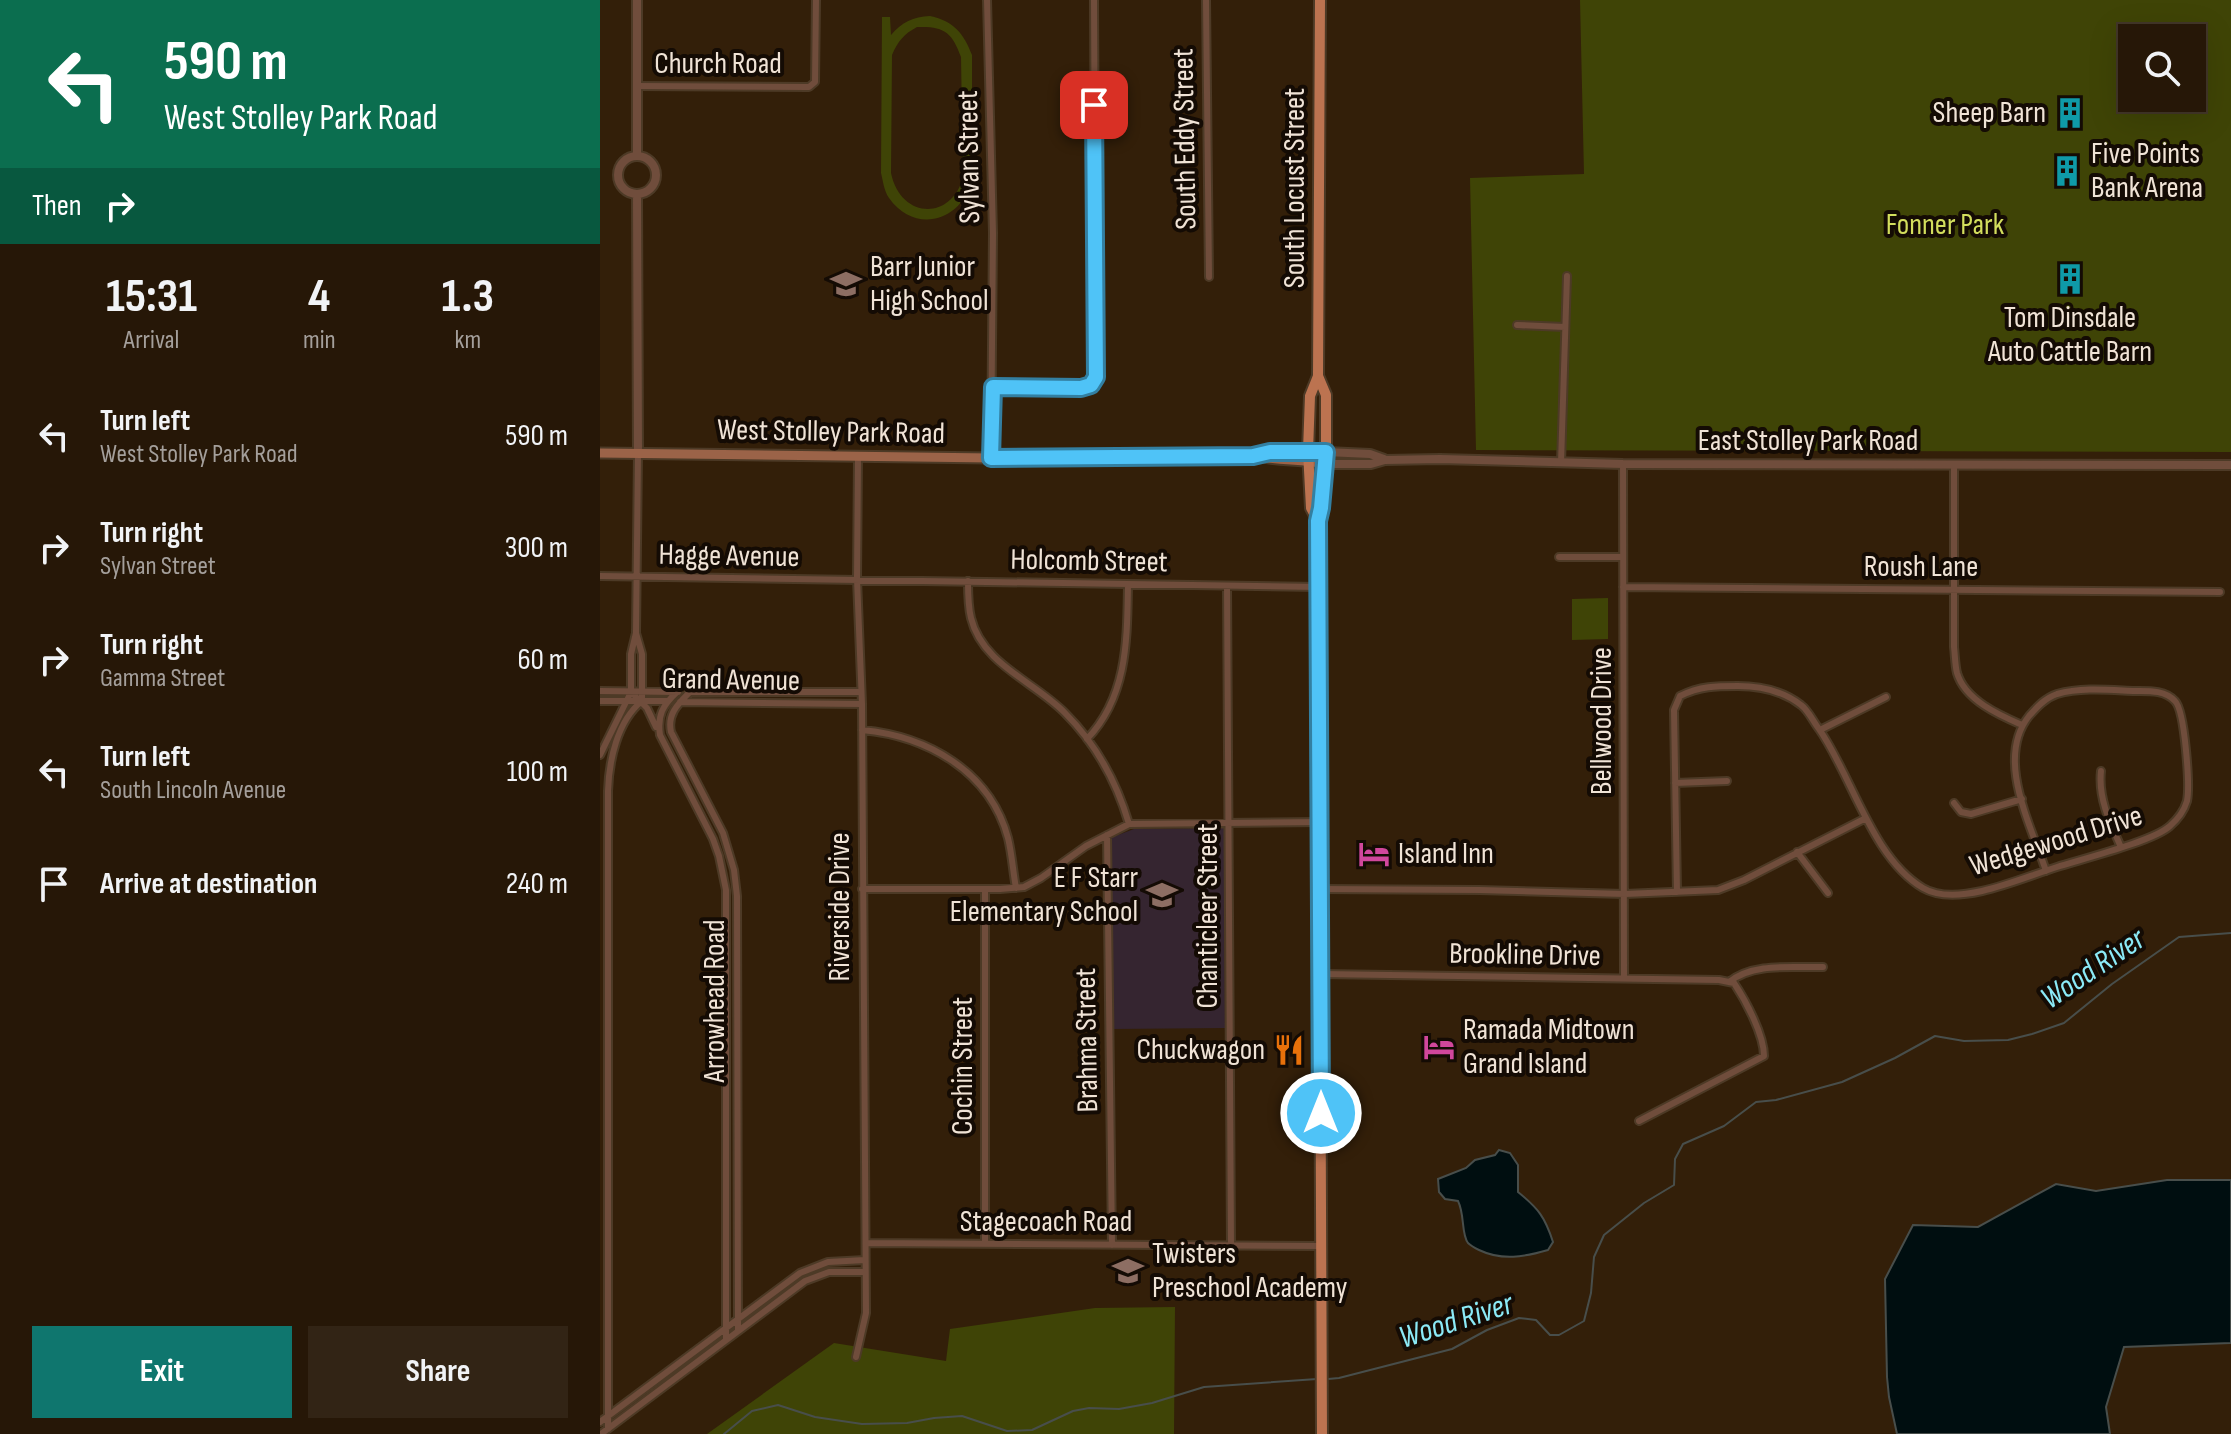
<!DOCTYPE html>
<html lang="en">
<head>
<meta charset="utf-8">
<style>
  :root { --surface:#261707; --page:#322415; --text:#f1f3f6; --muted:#a49f9b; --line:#423628; --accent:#0f766e }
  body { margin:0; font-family:"Sofia Sans Condensed",sans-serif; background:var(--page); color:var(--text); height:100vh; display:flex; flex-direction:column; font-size:30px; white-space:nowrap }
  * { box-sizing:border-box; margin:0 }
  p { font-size:26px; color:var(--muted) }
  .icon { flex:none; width:44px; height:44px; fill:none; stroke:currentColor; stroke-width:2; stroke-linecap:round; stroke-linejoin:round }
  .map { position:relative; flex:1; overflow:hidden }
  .side { display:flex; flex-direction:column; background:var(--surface); width:600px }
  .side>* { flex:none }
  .hud { background:#0b6e4f; color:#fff; overflow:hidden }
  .buttons { position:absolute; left:1518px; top:24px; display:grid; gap:16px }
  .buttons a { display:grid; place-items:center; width:88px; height:88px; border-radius:0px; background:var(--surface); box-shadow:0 8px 32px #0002,0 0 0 2px var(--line); font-size:40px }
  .pin { position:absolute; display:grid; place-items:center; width:68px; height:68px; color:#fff; margin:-34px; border-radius:16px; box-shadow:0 4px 12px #0006 }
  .me { position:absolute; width:88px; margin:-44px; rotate:0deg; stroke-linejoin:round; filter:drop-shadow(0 0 6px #0008) }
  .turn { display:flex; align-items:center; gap:28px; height:168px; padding:0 32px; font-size:36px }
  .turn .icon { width:104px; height:104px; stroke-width:2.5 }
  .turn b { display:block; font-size:56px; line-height:68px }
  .then { display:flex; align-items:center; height:76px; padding:0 32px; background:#0003; gap:16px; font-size:30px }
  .eta { display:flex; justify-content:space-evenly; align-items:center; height:136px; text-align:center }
  .eta b { font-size:48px; font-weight:700; line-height:56px }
  .cta { display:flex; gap:16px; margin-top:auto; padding:16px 32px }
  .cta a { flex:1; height:92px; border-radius:0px; background:var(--accent); color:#fff; font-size:32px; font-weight:700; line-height:92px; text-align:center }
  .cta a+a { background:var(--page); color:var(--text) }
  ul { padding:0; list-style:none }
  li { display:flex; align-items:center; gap:24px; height:112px; padding:0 32px }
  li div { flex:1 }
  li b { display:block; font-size:30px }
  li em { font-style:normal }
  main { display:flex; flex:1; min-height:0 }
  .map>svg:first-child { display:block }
  .education { fill:#352530 }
  .green { fill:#3f4406; fill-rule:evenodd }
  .water { fill:#000e10; stroke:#484e4b; stroke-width:2 }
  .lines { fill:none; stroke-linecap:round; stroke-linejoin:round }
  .stream { stroke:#484e4b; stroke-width:2 }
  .minor-casing { stroke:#4d3a26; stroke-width:10 }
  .tertiary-casing { stroke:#4d3a26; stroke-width:12 }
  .secondary-casing { stroke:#4d3a26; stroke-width:13 }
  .primary-casing { stroke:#4d3a26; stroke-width:14 }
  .minor { stroke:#704d3c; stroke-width:6 }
  .tertiary { stroke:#704d3c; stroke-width:8 }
  .secondary { stroke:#9b6348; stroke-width:9 }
  .primary { stroke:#bc7350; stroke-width:10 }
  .route-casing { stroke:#337fa1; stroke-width:20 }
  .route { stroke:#4fc3f7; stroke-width:14 }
  .labels { text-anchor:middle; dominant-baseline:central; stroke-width:8; stroke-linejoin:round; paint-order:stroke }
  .street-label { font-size:30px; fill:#f0e3d6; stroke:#140b04 }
  .poi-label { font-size:30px; fill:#f0e3d6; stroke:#140b04; text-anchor:start }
  .park-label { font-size:30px; fill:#d3de5d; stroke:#140b04 }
  .water-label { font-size:32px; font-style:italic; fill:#8beaf7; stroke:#140b04 }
</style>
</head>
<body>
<main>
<section class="side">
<div class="hud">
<div class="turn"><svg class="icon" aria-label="left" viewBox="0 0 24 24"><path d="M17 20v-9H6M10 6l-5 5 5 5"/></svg><div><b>590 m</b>West Stolley Park Road</div></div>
<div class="then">Then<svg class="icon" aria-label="right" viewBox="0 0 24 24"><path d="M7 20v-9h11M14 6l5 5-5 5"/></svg></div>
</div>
<div class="eta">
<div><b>15:31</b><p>Arrival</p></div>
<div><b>4</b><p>min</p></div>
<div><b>1.3</b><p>km</p></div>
</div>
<ul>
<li><svg class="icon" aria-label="left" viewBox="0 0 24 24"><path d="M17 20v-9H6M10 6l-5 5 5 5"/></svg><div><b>Turn left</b><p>West Stolley Park Road</p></div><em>590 m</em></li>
<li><svg class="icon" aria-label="right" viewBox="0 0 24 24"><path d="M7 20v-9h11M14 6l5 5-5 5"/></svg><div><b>Turn right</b><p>Sylvan Street</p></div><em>300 m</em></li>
<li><svg class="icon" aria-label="right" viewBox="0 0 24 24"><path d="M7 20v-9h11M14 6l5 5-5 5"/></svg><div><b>Turn right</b><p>Gamma Street</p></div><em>60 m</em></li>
<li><svg class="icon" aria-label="left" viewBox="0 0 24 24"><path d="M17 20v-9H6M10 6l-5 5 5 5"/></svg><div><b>Turn left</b><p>South Lincoln Avenue</p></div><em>100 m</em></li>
<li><svg class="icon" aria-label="arrive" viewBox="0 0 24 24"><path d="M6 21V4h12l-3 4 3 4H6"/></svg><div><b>Arrive at destination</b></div><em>240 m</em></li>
</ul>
<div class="cta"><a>Exit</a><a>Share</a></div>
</section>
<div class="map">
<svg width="1631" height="1434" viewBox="0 0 1631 1434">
  <rect width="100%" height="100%" fill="#331f09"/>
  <path class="education" d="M624,828L625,1028L513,1029L510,838L534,829Z"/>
  <path class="green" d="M980,0H1631V452L876,450L870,178L984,174ZM1532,38H1592V98H1532Z
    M330,16C354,21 364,34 372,55V180C362,221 315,235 289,198C284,191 283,181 281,173L282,17H290L291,35C302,22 313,17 330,16ZM317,27C344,26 352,32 361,57L363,178C350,222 300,218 291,173L292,55C298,41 304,34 317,27Z
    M1008,598V639L972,640V599Z
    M575,1307L574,1434H107L234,1343L346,1361L350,1329L495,1308Z"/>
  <path class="water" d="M899,1150L910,1153L918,1165V1192C938,1208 945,1217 953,1242L948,1250C924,1257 902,1261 879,1250C877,1249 870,1245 868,1243C861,1234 865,1215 858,1201L845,1199L839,1192L838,1179L866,1168L875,1160L895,1155Z
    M1567,1180H1631V1343L1524,1347L1506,1407L1510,1434H1297L1289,1397L1287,1377L1285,1279L1313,1225L1378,1227L1456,1184L1496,1191Z"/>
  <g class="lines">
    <path class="stream" d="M728,1379L739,1378L852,1349L887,1330L919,1318L936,1320L950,1335H959L984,1321L991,1293L994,1257L1004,1235L1044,1203L1074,1185L1075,1159L1083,1144L1124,1126L1156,1102L1176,1100L1242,1082L1295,1058L1335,1036L1364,1041L1408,1040L1432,1034L1464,1023L1512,984L1579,937L1631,933
      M124,1434L152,1411L178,1405L215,1417L262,1424L307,1423L334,1418L362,1416L407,1431L432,1430L473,1411L489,1408L519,1409L552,1403L604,1387L717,1379"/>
    <defs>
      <path id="minor" d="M387,0L393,233L391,458
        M606,0L609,277
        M36,86L209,87L215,82L216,0
        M917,325L965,327
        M393,387L481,388L491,385L496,377L494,0
        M961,463L967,276
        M1023,464L1024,978
        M1354,465V647C1355,655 1355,665 1357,673C1365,700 1399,715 1422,725
        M959,557H1023
        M0,576L719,587
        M368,581C368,593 368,606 371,618C382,664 435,682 465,713C496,744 517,783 529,824
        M627,586L631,1246
        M1023,587L1620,592
        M36,633L38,454
        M0,691L78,692
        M31,692L47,708L56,727
        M77,692C63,705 57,715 60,735L113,839L119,856L126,890V1340
        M89,692H261
        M90,692C78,704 67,714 71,732L123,833L134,870L137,896L138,1331
        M0,701H68
        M80,702L262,704
        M262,730C327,736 390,771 408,838C412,854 413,872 416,888
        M1220,730L1286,697
        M487,739C528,696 527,639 528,585
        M0,755L31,692V654L36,633L42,654V701C17,721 9,761 8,791V1429
        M1501,771C1498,798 1510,823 1521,847
        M1075,783L1127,781
        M1354,803L1361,812L1371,814L1422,799
        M507,835L512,1245
        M1197,852L1228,893
        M262,889H400L424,887L441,878L486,846L529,824L720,822
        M385,889V1244
        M720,889L879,890L1025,894L1118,890L1144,880L1266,818
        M1077,892L1074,710L1080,696C1100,686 1116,686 1138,686C1160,686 1183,691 1201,705C1208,710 1213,721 1219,729C1252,776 1272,858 1323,888C1340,898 1364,895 1382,891C1408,885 1432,875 1457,867C1482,859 1554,841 1570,826C1578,819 1584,811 1587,801C1590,786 1585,711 1575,701C1565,690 1549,691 1535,691C1510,690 1482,687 1457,694C1445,698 1437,707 1429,716C1395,759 1431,825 1446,871
        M721,974L1119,980L1134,983C1146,1001 1164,1035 1164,1056L1039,1121
        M1129,982C1154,962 1192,968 1223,967
        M266,1243L722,1246
        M256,1357L266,1313L262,704L257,579L258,457
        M0,1422L200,1273L228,1262L265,1260
        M1,1434L205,1281L229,1272H265"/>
      <path id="tertiary" d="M37,0V156
        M18 175a19 19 0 1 1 38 0a19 19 0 1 1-38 0Z
        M37,194L38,454
        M726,452L770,454L784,459
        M725,464H771L785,460L840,459L1023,464L1631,465"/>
      <path id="secondary" d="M0,453L391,458L653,456L670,452H726
        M657,456C679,461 703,459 725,464"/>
      <path id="primary" d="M718,376L726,395V452L721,508L718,521L722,1434
        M718,521L711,508L708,451L710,396L718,376L720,0"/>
    </defs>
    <use href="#minor" class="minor-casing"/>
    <use href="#tertiary" class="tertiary-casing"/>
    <use href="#secondary" class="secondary-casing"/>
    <use href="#primary" class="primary-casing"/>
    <use href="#minor" class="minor"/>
    <use href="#tertiary" class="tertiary"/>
    <use href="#secondary" class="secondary"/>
    <use href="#primary" class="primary"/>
  </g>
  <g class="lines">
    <defs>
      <path id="route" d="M494,105L496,377L491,385L481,388L393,387L391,458L653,456L670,452H726L721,508L718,521L721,1113"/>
    </defs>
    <use href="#route" class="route-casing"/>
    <use href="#route" class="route"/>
  </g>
  <defs>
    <symbol id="building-bare" viewBox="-9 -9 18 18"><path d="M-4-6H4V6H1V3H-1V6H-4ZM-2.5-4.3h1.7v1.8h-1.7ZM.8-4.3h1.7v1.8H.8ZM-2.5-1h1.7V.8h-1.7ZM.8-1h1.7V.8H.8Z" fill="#0f9aa8" stroke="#140b04" stroke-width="2.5" paint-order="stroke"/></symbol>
    <symbol id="school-bare" viewBox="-9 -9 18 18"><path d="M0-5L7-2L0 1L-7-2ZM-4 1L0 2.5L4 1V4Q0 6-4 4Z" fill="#8d6e63" stroke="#140b04" stroke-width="2.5" paint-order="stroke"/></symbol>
    <symbol id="hotel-bare" viewBox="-9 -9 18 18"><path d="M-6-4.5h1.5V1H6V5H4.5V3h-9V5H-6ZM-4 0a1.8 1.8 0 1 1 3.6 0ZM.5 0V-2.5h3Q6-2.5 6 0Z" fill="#d1479c" stroke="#140b04" stroke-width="2.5" paint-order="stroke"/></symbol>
    <symbol id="restaurant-bare" viewBox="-9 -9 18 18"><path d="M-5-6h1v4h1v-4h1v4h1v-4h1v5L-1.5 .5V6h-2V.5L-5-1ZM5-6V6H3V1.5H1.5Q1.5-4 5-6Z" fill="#e8710a" stroke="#140b04" stroke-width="2.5" paint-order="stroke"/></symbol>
  </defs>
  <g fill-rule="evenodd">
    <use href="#building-bare" x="1448" y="91" width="44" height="44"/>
    <use href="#building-bare" x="1445" y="149" width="44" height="44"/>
    <use href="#building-bare" x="1448" y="257" width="44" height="44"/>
    <use href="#school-bare" x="224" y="262" width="44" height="44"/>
    <use href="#hotel-bare" x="752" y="832" width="44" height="44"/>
    <use href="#school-bare" x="540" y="873" width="44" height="44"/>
    <use href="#hotel-bare" x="817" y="1025" width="44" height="44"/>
    <use href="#restaurant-bare" x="667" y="1028" width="44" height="44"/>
    <use href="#school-bare" x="506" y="1249" width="44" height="44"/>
  </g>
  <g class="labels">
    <g class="street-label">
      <text x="118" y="64">Church Road</text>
      <text transform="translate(585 139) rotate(-91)">South Eddy Street</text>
      <text transform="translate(369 157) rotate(-91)">Sylvan Street</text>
      <text transform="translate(695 188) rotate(-90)">South Locust Street</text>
      <text transform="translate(231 432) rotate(1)">West Stolley Park Road</text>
      <text x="1208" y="441">East Stolley Park Road</text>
      <text transform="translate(129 556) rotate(1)">Hagge Avenue</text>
      <text transform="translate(489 561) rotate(1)">Holcomb Street</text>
      <text x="1321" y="567">Roush Lane</text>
      <text transform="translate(131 680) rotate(1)">Grand Avenue</text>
      <text transform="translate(1002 721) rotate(-90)">Bellwood Drive</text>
      <text transform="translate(1456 841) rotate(-17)">Wedgewood Drive</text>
      <text transform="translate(240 907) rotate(-90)">Riverside Drive</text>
      <text transform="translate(608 916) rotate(-90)">Chanticleer Street</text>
      <text transform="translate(925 955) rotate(1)">Brookline Drive</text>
      <text transform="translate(115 1001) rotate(-90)">Arrowhead Road</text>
      <text transform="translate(487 1040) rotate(-91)">Brahma Street</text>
      <text transform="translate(363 1066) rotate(-90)">Cochin Street</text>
      <text x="446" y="1222">Stagecoach Road</text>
    </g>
    <g class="poi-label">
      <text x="1446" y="113" text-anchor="end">Sheep Barn</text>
      <text x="1491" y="154">Five Points<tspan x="1491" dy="34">Bank Arena</tspan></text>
      <text x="270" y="267">Barr Junior<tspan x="270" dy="34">High School</tspan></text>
      <text x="1470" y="318" text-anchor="middle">Tom Dinsdale<tspan x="1470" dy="34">Auto Cattle Barn</tspan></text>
      <text x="798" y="854">Island Inn</text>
      <text x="538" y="878" text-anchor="end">E F Starr<tspan x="538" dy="34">Elementary School</tspan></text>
      <text x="863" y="1030">Ramada Midtown<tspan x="863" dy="34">Grand Island</tspan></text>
      <text x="665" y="1050" text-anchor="end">Chuckwagon</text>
      <text x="552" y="1254">Twisters<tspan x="552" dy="34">Preschool Academy</tspan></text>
    </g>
    <g class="park-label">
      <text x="1345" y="225">Fonner Park</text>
    </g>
    <g class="water-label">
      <text transform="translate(1493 969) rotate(-34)">Wood River</text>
      <text transform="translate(856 1321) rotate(-18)">Wood River</text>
    </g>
  </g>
</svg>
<div class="buttons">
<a><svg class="icon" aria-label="search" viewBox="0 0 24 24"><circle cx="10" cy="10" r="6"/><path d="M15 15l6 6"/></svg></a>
</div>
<div class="pin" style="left:494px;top:105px;background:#d93025"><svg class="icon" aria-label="arrive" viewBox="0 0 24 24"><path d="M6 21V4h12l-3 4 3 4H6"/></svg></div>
<svg class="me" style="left:721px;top:1113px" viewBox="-20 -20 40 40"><circle r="17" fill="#4fc3f7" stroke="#fff" stroke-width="3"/><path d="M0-11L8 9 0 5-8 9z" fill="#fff"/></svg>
</div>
</main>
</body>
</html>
